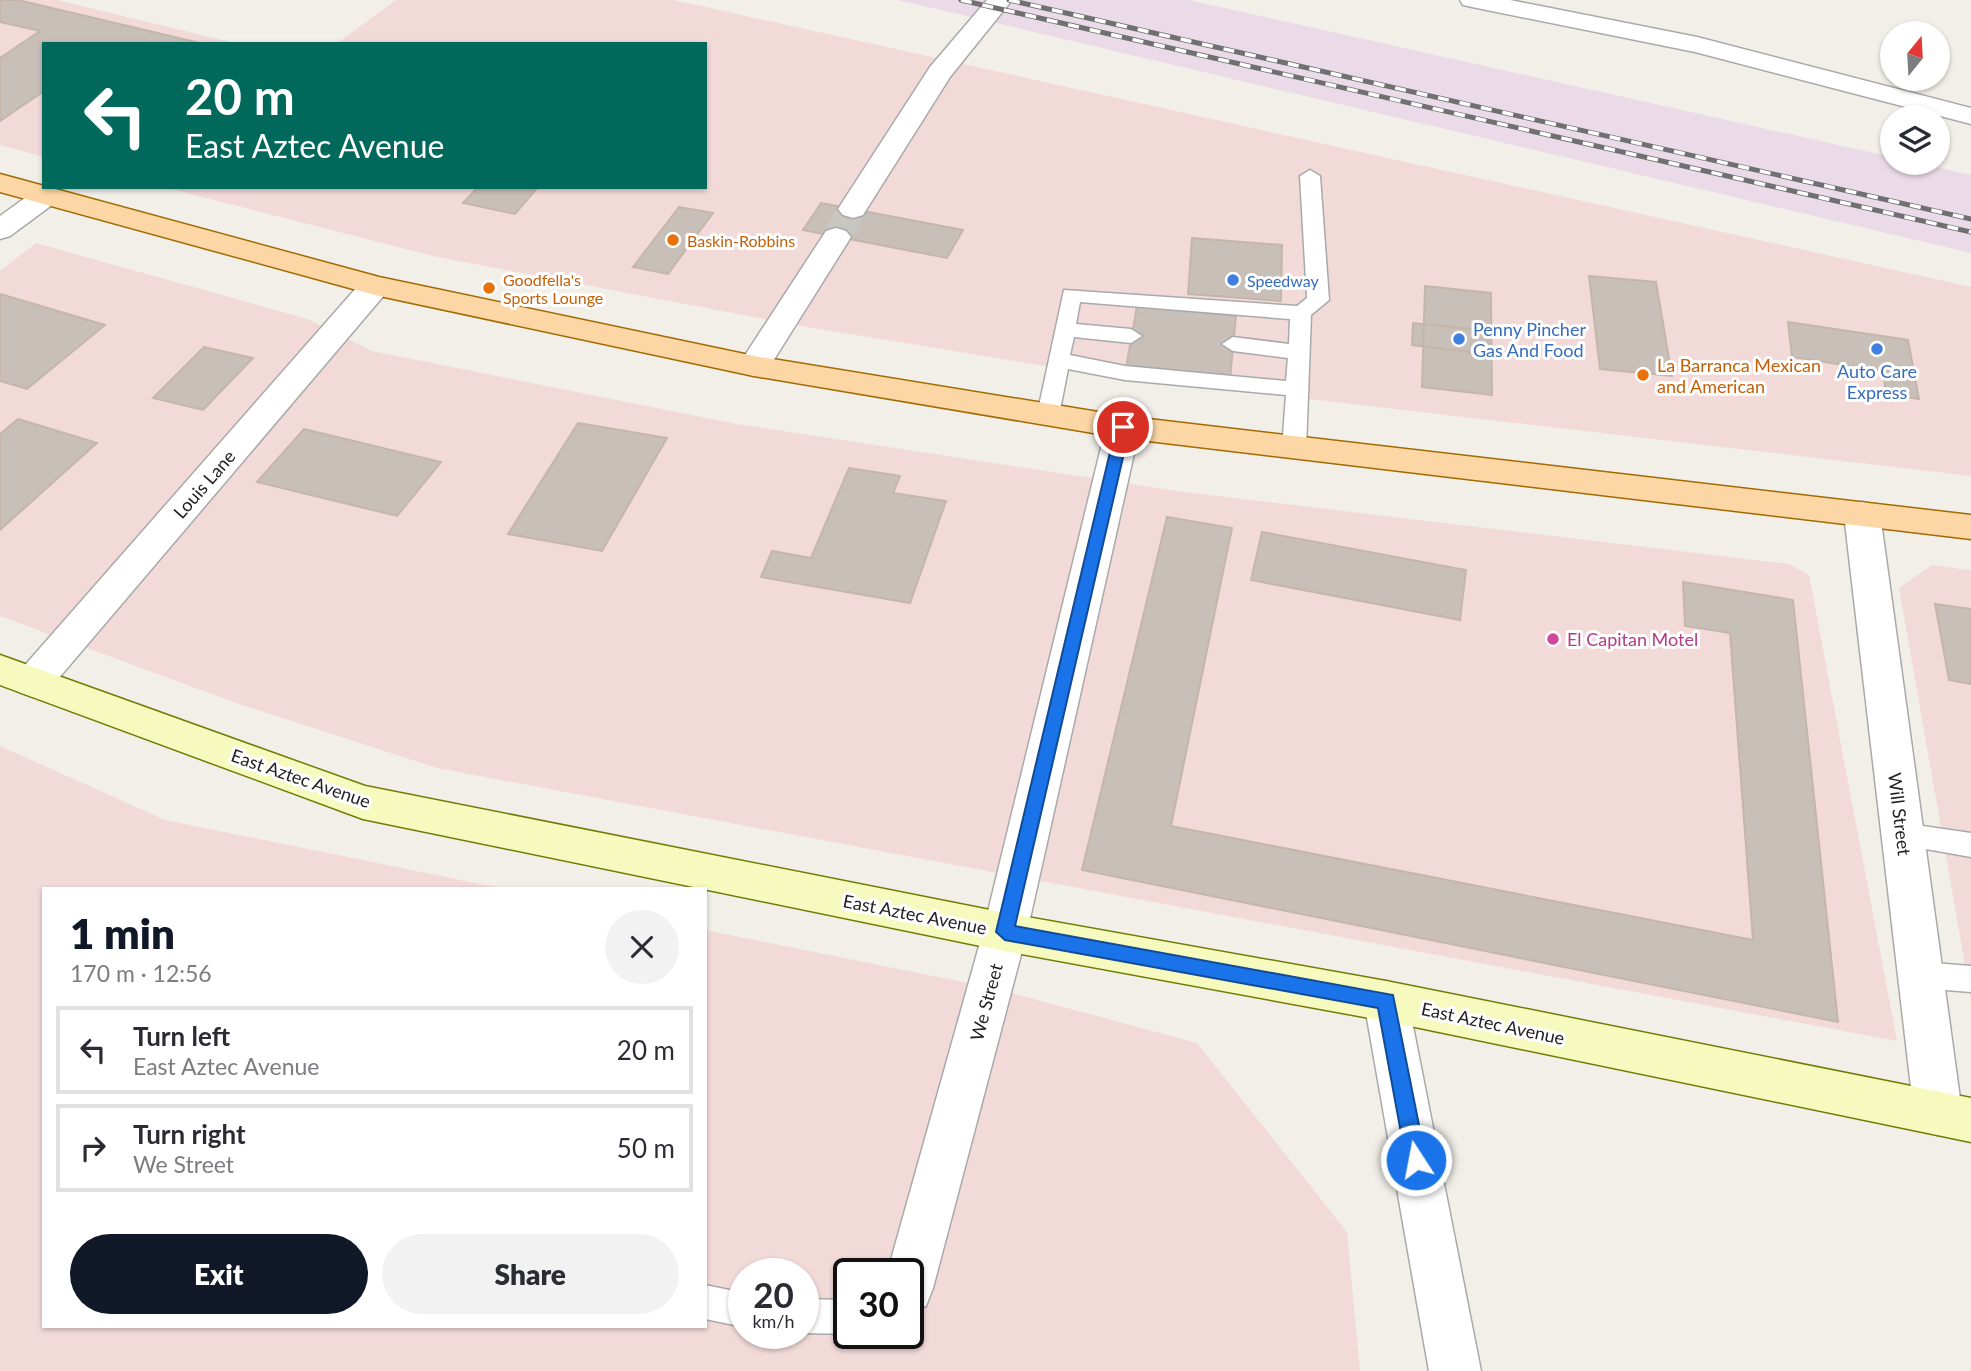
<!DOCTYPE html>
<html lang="en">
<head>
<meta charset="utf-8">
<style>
  :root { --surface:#fff; --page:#f2f2f3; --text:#2b2b33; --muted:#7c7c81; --line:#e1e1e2; --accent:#111827 }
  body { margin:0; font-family:Lato,sans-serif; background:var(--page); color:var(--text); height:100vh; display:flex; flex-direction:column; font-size:26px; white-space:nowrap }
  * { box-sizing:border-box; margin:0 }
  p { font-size:23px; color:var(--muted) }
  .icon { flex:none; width:38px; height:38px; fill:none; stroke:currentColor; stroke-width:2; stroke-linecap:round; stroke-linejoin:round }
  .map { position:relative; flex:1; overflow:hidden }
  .sheet { position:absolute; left:42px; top:887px; width:665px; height:441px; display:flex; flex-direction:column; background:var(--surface); border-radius:0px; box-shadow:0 2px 5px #0004 }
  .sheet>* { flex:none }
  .hud { position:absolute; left:42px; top:42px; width:665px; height:147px; border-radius:0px; box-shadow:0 2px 5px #0004; background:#00695c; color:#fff; overflow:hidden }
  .needle { width:46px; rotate:18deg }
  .controls { position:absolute; left:1880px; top:21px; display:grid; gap:14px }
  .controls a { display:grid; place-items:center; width:70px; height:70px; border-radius:50%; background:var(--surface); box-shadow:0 2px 5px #0004; font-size:35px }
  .speed { position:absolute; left:728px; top:1258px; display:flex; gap:14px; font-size:35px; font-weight:700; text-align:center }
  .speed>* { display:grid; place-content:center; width:91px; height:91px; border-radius:50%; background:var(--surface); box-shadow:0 2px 5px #0004; line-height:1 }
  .speed small { font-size:18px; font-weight:400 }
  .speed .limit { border:4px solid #111; border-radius:10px; background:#fff; color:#111 }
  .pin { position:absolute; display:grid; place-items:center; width:60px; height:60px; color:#fff; margin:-30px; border:4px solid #fff; border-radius:50%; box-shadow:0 2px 7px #0007 }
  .me { position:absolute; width:77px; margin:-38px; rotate:349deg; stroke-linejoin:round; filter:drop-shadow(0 0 5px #0008) }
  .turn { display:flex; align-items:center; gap:24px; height:147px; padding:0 28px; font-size:32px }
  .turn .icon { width:91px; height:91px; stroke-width:2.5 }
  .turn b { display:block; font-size:49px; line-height:60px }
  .round { display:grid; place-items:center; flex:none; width:74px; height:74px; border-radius:37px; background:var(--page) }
  .overview { display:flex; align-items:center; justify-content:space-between; height:119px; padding:0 28px }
  h1 { font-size:42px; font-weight:800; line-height:52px; color:var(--accent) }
  .cta { display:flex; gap:14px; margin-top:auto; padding:14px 28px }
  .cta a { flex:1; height:80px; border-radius:42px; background:var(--accent); color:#fff; font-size:28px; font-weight:800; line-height:80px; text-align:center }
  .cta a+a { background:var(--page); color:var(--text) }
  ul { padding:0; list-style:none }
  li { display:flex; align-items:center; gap:21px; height:88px; margin:0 14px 10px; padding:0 14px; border:4px solid var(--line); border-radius:0px }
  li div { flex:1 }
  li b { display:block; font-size:26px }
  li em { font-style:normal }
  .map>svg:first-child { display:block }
  .commercial { fill:#f2dad9; fill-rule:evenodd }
  .industrial { fill:#ebdbe8 }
  .building { fill:#c7bfb8; stroke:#c4b6ab; stroke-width:2 }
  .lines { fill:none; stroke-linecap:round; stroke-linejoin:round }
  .minor-tunnel { stroke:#c8c6c1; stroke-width:28; stroke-dasharray:28 14; stroke-linecap:butt }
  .service-casing { stroke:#a9a9a9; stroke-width:3 }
  .minor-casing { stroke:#a9a9a9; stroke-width:3 }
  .secondary-casing { stroke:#707d05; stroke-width:3 }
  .primary-casing { stroke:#a06b00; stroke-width:3 }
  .service { fill:#fff; fill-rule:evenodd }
  .minor { fill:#fff; fill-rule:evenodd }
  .secondary { fill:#f7fabf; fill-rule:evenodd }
  .primary { fill:#fcd6a4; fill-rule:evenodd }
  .rail-casing { stroke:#707070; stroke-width:5 }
  .rail { stroke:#fff; stroke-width:3.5; stroke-dasharray:11; stroke-linecap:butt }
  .route { fill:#1a73e8; stroke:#114b97; stroke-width:2 }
  .food-dot { fill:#e8710a; stroke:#fff; stroke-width:2.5 }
  .shop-dot { fill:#3f7fe0; stroke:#fff; stroke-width:2.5 }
  .hotel-dot { fill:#d1479c; stroke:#fff; stroke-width:2.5 }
  .labels { text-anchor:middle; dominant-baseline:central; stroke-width:6; stroke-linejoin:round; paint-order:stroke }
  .far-food-label { font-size:16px; fill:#c56008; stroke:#fff; text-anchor:start }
  .far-shop-label { font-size:16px; fill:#366cbe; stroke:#fff; text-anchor:start }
  .shop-label { font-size:18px; fill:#366cbe; stroke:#fff; text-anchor:start }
  .food-label { font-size:18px; fill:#c56008; stroke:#fff; text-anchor:start }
  .street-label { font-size:18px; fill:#222; stroke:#fff }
  .hotel-label { font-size:18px; fill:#b23c85; stroke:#fff; text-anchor:start }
</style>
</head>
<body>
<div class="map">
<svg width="1971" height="1371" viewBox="0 0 1971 1371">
  <rect width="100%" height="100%" fill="#f2efe9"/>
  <path class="commercial" d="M0,0H57L239,44H44V157L0,145Z
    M396,0H674L1971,287V476L1094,374L801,326L433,256L163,187H705V44H336Z
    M36,243L308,319L372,351L737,424L1184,492L1789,564L1809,575L1897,1041L437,768L239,704L0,616V271Z
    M1932,565L1971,570V999L1899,588Z
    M0,746L165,820L505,889H44V1326H705V930L993,988L1197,1043L1347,1232L1360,1371H0ZM744,1274H803V1334H744ZM849,1274H908V1334H849Z"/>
  <path class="industrial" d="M898,0H1189L1892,157V163H1917L1971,175V253Z"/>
  <path class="building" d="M0,0H18L204,44H44V91L0,121V58L40,31L0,22Z
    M478,187H538L515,214L463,203Z
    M821,203L963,230L947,258L803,230Z
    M679,207L713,213L668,274L633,267Z
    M1192,238L1282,245L1281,301L1188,294Z
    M1589,276L1656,282L1672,376L1600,369Z
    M1425,286L1491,293L1492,395L1422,387Z
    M0,294L105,325L27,389L0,381Z
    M1137,306L1236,316L1230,379L1126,368Z
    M1788,322L1908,340L1919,399L1886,394L1883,371L1792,357Z
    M1413,323L1488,331V354L1412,345Z
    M204,347L253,358L203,410L153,398Z
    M18,419L97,443L0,530V434Z
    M578,423L667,438L602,551L508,534Z
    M304,429L441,462L397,516L257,482Z
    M849,468L900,476L893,493L946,501L910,603L761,577L772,551L811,558Z
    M1167,517L1232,528L1171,826L1753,940L1730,633L1685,626L1683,582L1793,600L1838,1022L1082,870Z
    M1262,532L1466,570L1460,620L1251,580Z
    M1935,604L1971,609V684L1949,680Z"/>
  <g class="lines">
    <path class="minor-tunnel" d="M836,237L853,209"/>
    <defs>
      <path id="service" d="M1310,170L1320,176L1329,300L1311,315L1306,448L1302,453H1286L1282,448L1286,395L1125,380L1068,369L1059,415L1056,420H1040L1037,415L1064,290L1297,306L1307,298L1300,176ZM1080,302L1290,319L1289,344L1233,337L1222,344L1233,351L1288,358L1286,381L1125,366L1070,355L1074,337L1131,343L1142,336L1131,329L1076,324Z
        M1902,823L1971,833V857L1892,843L1888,835L1892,827Z
        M1920,962L1971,966V992L1920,988L1909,984L1905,975L1909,966Z
        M705,1285L744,1293V1327L705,1319Z
        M803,1299L849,1300L851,1334L803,1333Z"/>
      <path id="minor" d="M987,0H1012L950,77L863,215L853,218L843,215L838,209L930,67Z
        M1460,0H1510L1697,37L1971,108V124L1695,52L1472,7L1463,5Z
        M46,187L56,190L60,196L56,202L10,236L0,239V216L36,190Z
        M836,228L846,231L851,237L770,366L765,373L754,376L743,373L738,366L826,231Z
        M375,277L386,279L390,286L386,293L47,692L33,697L19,692L14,682L19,672L364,279Z
        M1123,416L1135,419L1140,427L1027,932L933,1288L926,1306L908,1313V1274H887L983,932L1106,427L1111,419Z
        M1862,502L1874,505L1880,514L1962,1113L1955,1129L1938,1135L1921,1129L1914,1113L1844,514L1850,505Z
        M1386,981L1402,987L1408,1001L1481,1371H1429L1364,1001L1370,987Z"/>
      <path id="secondary" d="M0,655L365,786L1005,913L1386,981L1971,1098V1142L1386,1021L1005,951L363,819L0,685Z"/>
      <path id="primary" d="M0,174L379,277L754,356L1123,416L1971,515V539L1123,438L754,376L375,295L0,192Z"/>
    </defs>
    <use href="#service" class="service-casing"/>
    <use href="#minor" class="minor-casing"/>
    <use href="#secondary" class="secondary-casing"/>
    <use href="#primary" class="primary-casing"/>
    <use href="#service" class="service"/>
    <use href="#minor" class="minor"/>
    <use href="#secondary" class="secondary"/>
    <use href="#primary" class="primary"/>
    <defs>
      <path id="rail" d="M961,0L1971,232
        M1009,0L1971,219"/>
    </defs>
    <use href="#rail" class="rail-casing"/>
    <use href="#rail" class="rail"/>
  </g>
  <path class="route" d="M1123,422L1130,427L1015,926L1393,995L1426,1160L1423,1166L1416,1169L1409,1166L1406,1160L1378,1008L1005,940L996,932L1116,427Z"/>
  <g class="food-dot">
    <circle cx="673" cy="240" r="7"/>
    <circle cx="489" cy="288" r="7"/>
    <circle cx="1643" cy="375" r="7"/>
  </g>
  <g class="shop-dot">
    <circle cx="1233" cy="280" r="7"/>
    <circle cx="1459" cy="339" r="7"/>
    <circle cx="1877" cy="349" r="7"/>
  </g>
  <circle class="hotel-dot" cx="1553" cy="639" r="7"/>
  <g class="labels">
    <g class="far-food-label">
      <text x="687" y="240">Baskin-Robbins</text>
      <text x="503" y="279">Goodfella's<tspan x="503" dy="18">Sports Lounge</tspan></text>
    </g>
    <g class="far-shop-label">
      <text x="1247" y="280">Speedway</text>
    </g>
    <g class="shop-label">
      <text x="1473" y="329">Penny Pincher<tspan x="1473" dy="21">Gas And Food</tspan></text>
      <text x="1877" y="371" text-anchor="middle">Auto Care<tspan x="1877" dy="21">Express</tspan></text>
    </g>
    <g class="food-label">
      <text x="1657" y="365">La Barranca Mexican<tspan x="1657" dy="21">and American</tspan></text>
    </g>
    <g class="street-label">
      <text transform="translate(204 484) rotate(-49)">Louis Lane</text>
      <text transform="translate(301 778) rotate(19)">East Aztec Avenue</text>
      <text transform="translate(1900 814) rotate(83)">Will Street</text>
      <text transform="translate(915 914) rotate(11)">East Aztec Avenue</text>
      <text transform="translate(986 1002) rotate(-75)">We Street</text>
      <text transform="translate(1493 1023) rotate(12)">East Aztec Avenue</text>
    </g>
    <g class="hotel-label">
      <text x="1567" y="639">El Capitan Motel</text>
    </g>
  </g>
</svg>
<div class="controls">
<a><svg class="needle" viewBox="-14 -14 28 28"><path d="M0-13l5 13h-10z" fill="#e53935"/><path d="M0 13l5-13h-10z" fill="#7c7c81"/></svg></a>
<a><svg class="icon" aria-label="layers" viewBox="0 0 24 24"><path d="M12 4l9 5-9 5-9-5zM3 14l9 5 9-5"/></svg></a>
</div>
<div class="speed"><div>20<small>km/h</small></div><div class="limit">30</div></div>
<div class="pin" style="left:1123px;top:427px;background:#d93025"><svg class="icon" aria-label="arrive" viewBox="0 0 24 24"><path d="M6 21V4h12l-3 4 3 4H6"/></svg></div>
<svg class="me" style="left:1416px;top:1160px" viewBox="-20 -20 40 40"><circle r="17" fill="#1a73e8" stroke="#fff" stroke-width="3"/><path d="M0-11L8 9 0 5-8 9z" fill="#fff"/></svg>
<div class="hud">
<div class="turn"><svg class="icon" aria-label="left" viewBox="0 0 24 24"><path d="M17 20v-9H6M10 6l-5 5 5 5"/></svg><div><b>20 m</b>East Aztec Avenue</div></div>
</div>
<section class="sheet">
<div class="overview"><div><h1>1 min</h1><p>170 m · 12:56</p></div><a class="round"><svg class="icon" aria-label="close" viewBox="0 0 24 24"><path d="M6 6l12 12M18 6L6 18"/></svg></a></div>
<ul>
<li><svg class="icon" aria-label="left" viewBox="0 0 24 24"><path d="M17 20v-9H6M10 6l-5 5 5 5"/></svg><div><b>Turn left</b><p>East Aztec Avenue</p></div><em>20 m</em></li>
<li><svg class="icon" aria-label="right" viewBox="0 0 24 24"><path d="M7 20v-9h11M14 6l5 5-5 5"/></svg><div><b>Turn right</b><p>We Street</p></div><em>50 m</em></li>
</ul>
<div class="cta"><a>Exit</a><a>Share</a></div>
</section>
</div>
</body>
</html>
